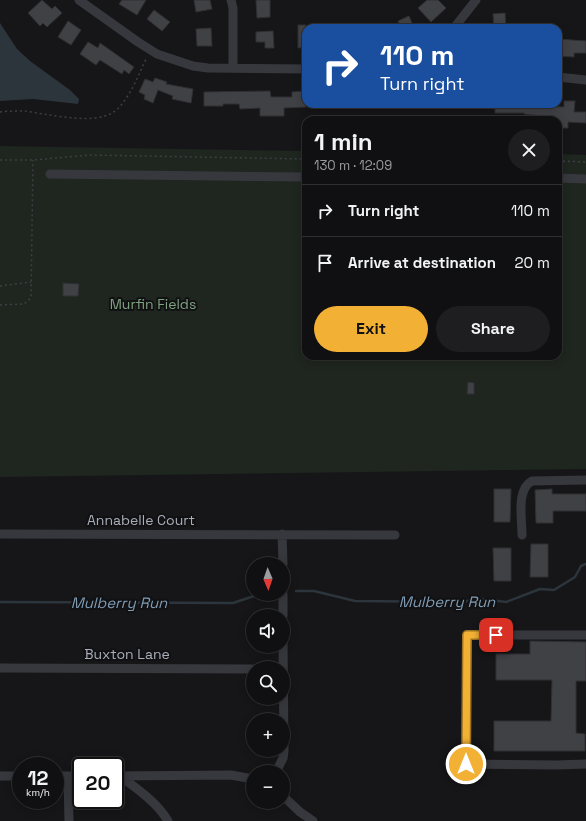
<!DOCTYPE html>
<html lang="en">
<head>
<meta charset="utf-8">
<style>
  :root { --surface:#101012; --page:#1e1e20; --text:#f1f3f6; --muted:#9c9d9f; --line:#303032; --accent:#f2b134 }
  body { margin:0; font-family:"Space Grotesk",sans-serif; background:var(--page); color:var(--text); height:100vh; display:flex; flex-direction:column; font-size:15px; white-space:nowrap }
  * { box-sizing:border-box; margin:0 }
  p { font-size:13px; color:var(--muted) }
  .icon { flex:none; width:22px; height:22px; fill:none; stroke:currentColor; stroke-width:2; stroke-linecap:round; stroke-linejoin:round }
  .map { position:relative; flex:1; overflow:hidden }
  .sheet { position:absolute; left:302px; top:116px; width:260px; height:244px; display:flex; flex-direction:column; background:var(--surface); border-radius:12px; box-shadow:0 2px 10px #0003,0 0 0 1px var(--line) }
  .sheet>* { flex:none }
  .hud { position:absolute; left:302px; top:24px; width:260px; height:84px; border-radius:12px; box-shadow:0 2px 10px #0003,0 0 0 1px var(--line); background:#1a4fa0; color:#fff; overflow:hidden }
  .needle { width:26px; rotate:178deg }
  .buttons { position:absolute; left:246px; top:557px; display:grid; gap:8px }
  .buttons a { display:grid; place-items:center; width:44px; height:44px; border-radius:50%; background:var(--surface); box-shadow:0 2px 10px #0003,0 0 0 1px var(--line); font-size:20px }
  .speed { position:absolute; left:12px; top:757px; display:flex; gap:8px; font-size:20px; font-weight:700; text-align:center }
  .speed>* { display:grid; place-content:center; width:52px; height:52px; border-radius:50%; background:var(--surface); box-shadow:0 2px 10px #0003,0 0 0 1px var(--line); line-height:1 }
  .speed small { font-size:10px; font-weight:400 }
  .speed .limit { border:2px solid #111; border-radius:6px; background:#fff; color:#111 }
  .pin { position:absolute; display:grid; place-items:center; width:34px; height:34px; color:#fff; margin:-17px; border-radius:8px; box-shadow:0 2px 6px #0006 }
  .me { position:absolute; width:44px; margin:-22px; rotate:0deg; stroke-linejoin:round; filter:drop-shadow(0 0 3px #0008) }
  .turn { display:flex; align-items:center; gap:14px; height:84px; padding:0 12px; font-size:18px }
  .turn .icon { width:52px; height:52px; stroke-width:2.5 }
  .turn b { display:block; font-size:28px; line-height:34px }
  .round { display:grid; place-items:center; flex:none; width:42px; height:42px; border-radius:21px; background:var(--page) }
  .headline { display:flex; align-items:center; justify-content:space-between; height:68px; padding:0 12px }
  h1 { font-size:24px; font-weight:800; line-height:30px }
  .action { display:flex; gap:8px; margin-top:auto; padding:8px 12px }
  .action a { flex:1; height:46px; border-radius:24px; background:var(--accent); color:#111; font-size:16px; font-weight:800; line-height:46px; text-align:center }
  .action a+a { background:var(--page); color:var(--text) }
  ul { padding:0; list-style:none }
  li { display:flex; align-items:center; gap:12px; height:52px; padding:0 12px; border-top:1px solid var(--line) }
  li div { flex:1 }
  li b { display:block; font-size:15px }
  li em { font-style:normal }
  .map>svg:first-child { display:block }
  .green { fill:#1e261f }
  .water { fill:#2c353c }
  .lines { fill:none; stroke-linecap:round; stroke-linejoin:round }
  .stream { stroke:#2c353c; stroke-width:2.5 }
  .building { fill:#404145; stroke:#303034 }
  .path { stroke:#3d3f44; stroke-width:1.5; stroke-dasharray:2 3; stroke-linecap:butt }
  .minor { stroke:#37383d; stroke-width:9 }
  .route-casing { stroke:#9d7322; stroke-width:10 }
  .route { stroke:#f2b134; stroke-width:7 }
  .labels { text-anchor:middle; dominant-baseline:central; stroke-width:4; stroke-linejoin:round; paint-order:stroke }
  .park-label { font-size:14px; fill:#7fa381; stroke:#111113 }
  .street-label { font-size:14px; fill:#a8adb8; stroke:#111113 }
  .water-label { font-size:15px; font-style:italic; fill:#7f9bb3; stroke:#111113 }
</style>
</head>
<body>
<div class="map">
<svg width="586" height="821" viewBox="0 0 586 821">
  <rect width="100%" height="100%" fill="#161618"/>
  <path class="green" d="M0,146L306,151V356H558V154L586,155V469L0,477Z"/>
  <path class="water" d="M0,23L17,49L30,61L70,90L79,99L78,104L33,99L0,101Z"/>
  <g class="lines">
    <path class="stream" d="M296,591H314L355,601L459,602L482,599L506,602L540,589L554,590L575,577L581,566L586,564
      M0,602L233,603L260,594"/>
  </g>
  <path class="building" d="M42,0L52,9L55,6L62,13L47,27L43,23L40,26L28,13Z
    M122,0H146L137,15L119,4Z
    M194,0H210L212,9L196,12Z
    M256,0H270V17L257,18Z
    M427,0H438L446,8L431,22L418,8Z
    M154,10L170,22L162,31L147,19Z
    M505,13L506,28H494L493,14Z
    M409,16L414,28H401L398,21Z
    M68,21L81,30L71,45L58,37Z
    M298,25H306V47L298,48Z
    M211,28L212,46H197L196,29Z
    M273,31L274,48H265V42H256V32Z
    M558,39L586,41V53H574V57L558,56Z
    M88,42L98,48L100,43L134,67L129,74L124,70L122,74L100,60L96,65L80,54Z
    M155,78L167,82L166,84L193,89L191,103L172,99L173,96L158,90L153,103L144,99L145,95L139,92L145,79L153,82Z
    M270,91L271,97H292V92L306,91V107L284,108V116H260V108L240,109L239,104H223V106H204V92Z
    M564,101H575L574,112H586V123L568,122V128H560V123L558,122V120H552V117L524,114V113H495V104H543V106L564,107Z
    M63,283L79,284L78,296H63Z
    M468,382L474,383V394H467Z
    M494,489H511L510,522H494Z
    M552,489V494H586V511H553V523H536L535,490Z
    M531,544H548V577H530Z
    M493,548H511V581H494Z
    M530,641L586,642V681H576V733L585,734V751H494V721H551L552,680H496V654H530Z"/>
  <g class="lines">
    <path class="path" d="M0,112C8,111 16,111 24,111C48,114 91,125 112,113C128,104 139,73 147,57
      M0,160H33L90,155L306,159
      M558,161L586,162
      M0,286L31,282
      M0,305L24,304L31,298L33,160"/>
    <path class="minor" d="M79,0L138,42L157,54L193,66L208,68L306,69
      M231,0L233,8V68
      M454,28L476,0
      M558,77L586,80
      M50,174L306,177
      M558,178L586,179
      M0,534L395,535
      M282,534L283,564
      M522,535C522,519 516,489 532,481L586,480
      M283,594V616
      M586,635H467L466,764L556,765L586,764
      M0,668L253,669
      M276,772L283,758L284,751L283,641
      M0,776H21
      M55,776H81
      M68,776L69,821
      M115,776L231,775L253,779
      M120,776C137,789 156,801 168,821
      M283,796L300,812L313,821"/>
  </g>
  <g class="lines">
    <defs>
      <path id="route" d="M466,764L467,635H496"/>
    </defs>
    <use href="#route" class="route-casing"/>
    <use href="#route" class="route"/>
  </g>
  <g class="labels">
    <g class="park-label">
      <text x="153" y="304">Murfin Fields</text>
    </g>
    <g class="street-label">
      <text x="141" y="520">Annabelle Court</text>
      <text x="127" y="654">Buxton Lane</text>
    </g>
    <g class="water-label">
      <text x="447" y="601">Mulberry Run</text>
      <text x="119" y="602">Mulberry Run</text>
    </g>
  </g>
</svg>
<div class="buttons">
<a><svg class="needle" viewBox="-14 -14 28 28"><path d="M0-13l5 13h-10z" fill="#e53935"/><path d="M0 13l5-13h-10z" fill="#9c9d9f"/></svg></a>
<a><svg class="icon" aria-label="sound" viewBox="0 0 24 24"><path d="M4 9h4l5-4v14l-5-4H4zM17 9q2 3 0 6"/></svg></a>
<a><svg class="icon" aria-label="search" viewBox="0 0 24 24"><circle cx="10" cy="10" r="6"/><path d="M15 15l6 6"/></svg></a>
<a>+</a>
<a>−</a>
</div>
<div class="speed"><div>12<small>km/h</small></div><div class="limit">20</div></div>
<div class="pin" style="left:496px;top:635px;background:#d93025"><svg class="icon" aria-label="arrive" viewBox="0 0 24 24"><path d="M6 21V4h12l-3 4 3 4H6"/></svg></div>
<svg class="me" style="left:466px;top:764px" viewBox="-20 -20 40 40"><circle r="17" fill="#f2b134" stroke="#fff" stroke-width="3"/><path d="M0-11L8 9 0 5-8 9z" fill="#fff"/></svg>
<div class="hud">
<div class="turn"><svg class="icon" aria-label="right" viewBox="0 0 24 24"><path d="M7 20v-9h11M14 6l5 5-5 5"/></svg><div><b>110 m</b>Turn right</div></div>
</div>
<section class="sheet">
<div class="headline"><div><h1>1 min</h1><p>130 m · 12:09</p></div><a class="round"><svg class="icon" aria-label="close" viewBox="0 0 24 24"><path d="M6 6l12 12M18 6L6 18"/></svg></a></div>
<ul>
<li><svg class="icon" aria-label="right" viewBox="0 0 24 24"><path d="M7 20v-9h11M14 6l5 5-5 5"/></svg><div><b>Turn right</b></div><em>110 m</em></li>
<li><svg class="icon" aria-label="arrive" viewBox="0 0 24 24"><path d="M6 21V4h12l-3 4 3 4H6"/></svg><div><b>Arrive at destination</b></div><em>20 m</em></li>
</ul>
<div class="action"><a>Exit</a><a>Share</a></div>
</section>
</div>
</body>
</html>
